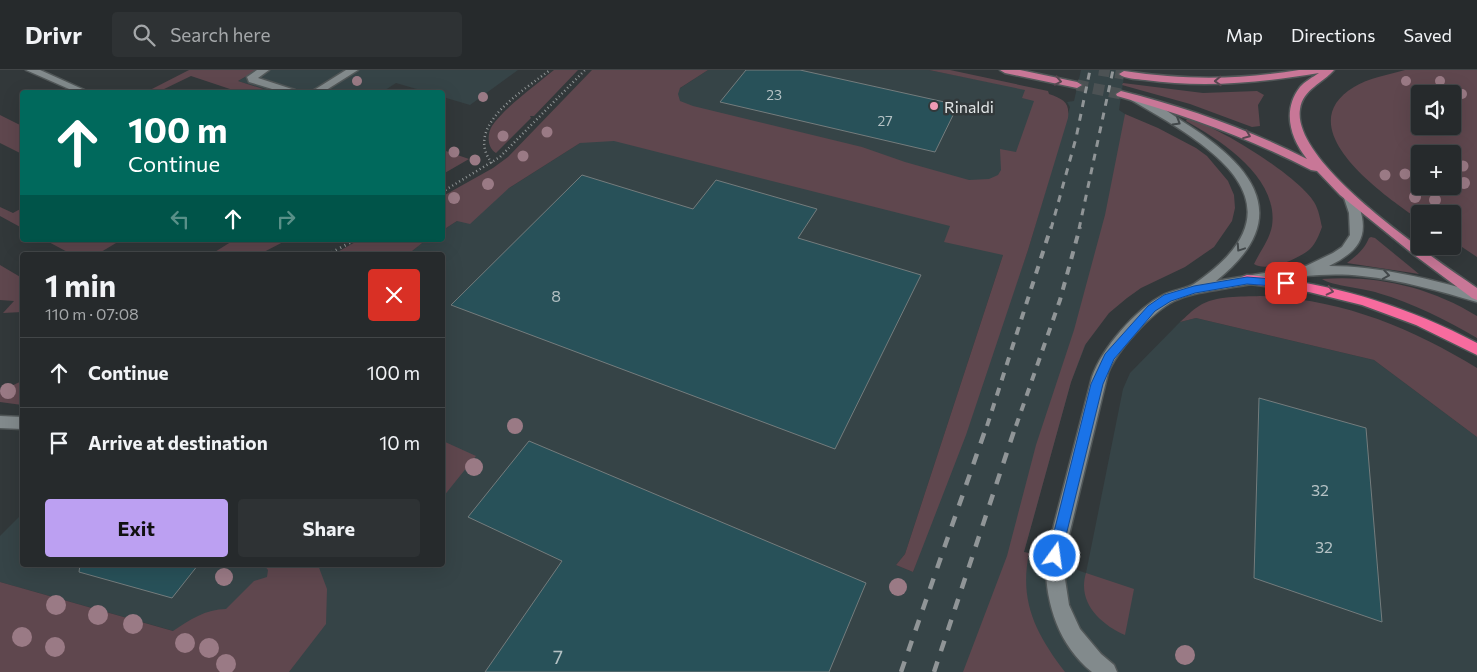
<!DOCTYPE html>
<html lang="en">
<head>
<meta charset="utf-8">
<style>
  :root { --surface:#262a2c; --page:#2e3234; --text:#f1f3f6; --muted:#a4a7a9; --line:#424648; --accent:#bca0f2 }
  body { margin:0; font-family:Commissioner,sans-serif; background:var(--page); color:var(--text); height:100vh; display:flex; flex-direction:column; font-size:19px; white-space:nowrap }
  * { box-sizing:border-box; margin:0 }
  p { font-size:16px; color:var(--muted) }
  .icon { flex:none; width:28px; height:28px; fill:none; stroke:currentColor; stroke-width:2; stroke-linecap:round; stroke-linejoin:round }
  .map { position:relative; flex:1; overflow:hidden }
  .panel { position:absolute; left:20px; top:182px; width:425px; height:315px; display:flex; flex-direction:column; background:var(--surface); border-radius:5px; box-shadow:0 5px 20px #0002,0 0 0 1px var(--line) }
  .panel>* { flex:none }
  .banner { position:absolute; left:20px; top:20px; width:425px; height:152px; border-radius:5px; box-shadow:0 5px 20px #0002,0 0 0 1px var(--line); background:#00695c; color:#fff; overflow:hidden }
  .controls { position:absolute; left:1411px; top:15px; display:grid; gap:10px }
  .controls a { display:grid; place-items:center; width:50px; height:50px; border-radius:5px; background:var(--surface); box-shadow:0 5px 20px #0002,0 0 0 1px var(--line); font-size:25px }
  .pin { position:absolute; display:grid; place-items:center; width:42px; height:42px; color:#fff; margin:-21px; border-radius:10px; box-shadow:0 2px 8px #0006 }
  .me { position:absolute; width:55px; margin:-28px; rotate:14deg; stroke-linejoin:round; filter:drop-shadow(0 0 4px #0008) }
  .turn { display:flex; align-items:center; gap:18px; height:105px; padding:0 25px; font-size:22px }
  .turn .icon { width:65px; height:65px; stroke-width:2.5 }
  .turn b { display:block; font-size:35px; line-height:42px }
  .lanes { display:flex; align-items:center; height:48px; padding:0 25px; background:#0003; justify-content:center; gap:25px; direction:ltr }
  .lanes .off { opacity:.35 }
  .round { display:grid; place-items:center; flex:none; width:52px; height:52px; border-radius:5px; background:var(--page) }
  .head { display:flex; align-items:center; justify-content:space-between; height:85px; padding:0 25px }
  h1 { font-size:30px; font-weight:700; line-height:38px }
  .action { display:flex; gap:10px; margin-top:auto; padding:10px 25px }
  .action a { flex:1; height:58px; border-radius:5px; background:var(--accent); color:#111; font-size:20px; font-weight:700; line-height:58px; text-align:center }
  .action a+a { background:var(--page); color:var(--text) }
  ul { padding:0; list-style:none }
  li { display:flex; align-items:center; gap:15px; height:70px; padding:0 25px; border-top:1px solid var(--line) }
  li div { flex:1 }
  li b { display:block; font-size:19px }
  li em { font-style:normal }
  header { display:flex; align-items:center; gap:30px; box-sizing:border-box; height:70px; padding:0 25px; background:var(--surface); border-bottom:1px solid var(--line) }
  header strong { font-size:24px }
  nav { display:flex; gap:28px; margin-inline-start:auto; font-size:18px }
  .search { width:350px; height:45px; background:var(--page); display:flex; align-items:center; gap:12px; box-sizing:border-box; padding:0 18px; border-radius:5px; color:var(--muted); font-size:19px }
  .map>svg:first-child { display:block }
  .built { fill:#364447 }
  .green { fill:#5f474e; fill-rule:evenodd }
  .building { fill:#285159; stroke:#747c7d }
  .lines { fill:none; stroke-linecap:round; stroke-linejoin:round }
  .major-tunnel { stroke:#4c5254; stroke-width:11; stroke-dasharray:11 5.5; stroke-linecap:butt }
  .minor-casing { stroke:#515758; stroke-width:3 }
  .major-casing { stroke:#515758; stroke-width:3 }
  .highway-casing { stroke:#515758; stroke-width:3 }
  .path-far1 { stroke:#929798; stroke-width:2.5; stroke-dasharray:1 3; stroke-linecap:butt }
  .path { stroke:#929798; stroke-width:3; stroke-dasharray:1 4; stroke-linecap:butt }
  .minor { fill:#828a8c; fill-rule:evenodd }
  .major { fill:#c87797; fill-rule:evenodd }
  .highway { fill:#f76b9e; fill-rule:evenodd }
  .rail-far2 { stroke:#909597; stroke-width:3; stroke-dasharray:7 7; stroke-linecap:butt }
  .rail-far1 { stroke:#909597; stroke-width:4; stroke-dasharray:8 8; stroke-linecap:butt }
  .rail { stroke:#909597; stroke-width:4.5; stroke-dasharray:11 11; stroke-linecap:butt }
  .tree { fill:#9a7a85 }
  .oneway { stroke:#584851 }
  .oneway2 { stroke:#42484a }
  .oneway3 { stroke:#6d4758 }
  .route { fill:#1a73e8; stroke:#114b97 }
  .poi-dot { fill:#f09ab5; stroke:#32383a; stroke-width:2 }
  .labels { text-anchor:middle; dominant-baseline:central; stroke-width:5; stroke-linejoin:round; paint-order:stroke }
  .far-number-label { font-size:14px; fill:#b4c1c4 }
  .far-poi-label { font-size:16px; fill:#e2e6e7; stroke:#32383a; text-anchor:start }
  .number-label { font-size:16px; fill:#b4c1c4 }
  .near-number-label { font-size:19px; fill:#b4c1c4 }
</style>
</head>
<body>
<header>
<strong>Drivr</strong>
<div class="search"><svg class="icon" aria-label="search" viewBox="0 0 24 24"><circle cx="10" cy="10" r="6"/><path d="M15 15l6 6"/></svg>Search here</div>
<nav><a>Map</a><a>Directions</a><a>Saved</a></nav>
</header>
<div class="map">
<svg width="1477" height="602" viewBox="0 0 1477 602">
  <rect width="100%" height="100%" fill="#32383a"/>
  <path class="built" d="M257,0H518L470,35L443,27L442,22H427L396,13L382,22H273L238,11Z
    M708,0H929L1049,24L1003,185L905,484L896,495L913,502L1028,180L1070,37L1067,32L1074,31L1081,0H1125L1119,40L1125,44L1116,197L1071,312L1024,482L1086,503L1123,319L1130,303L1180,252L1196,248L1374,290L1477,367V602H289L294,595L0,512V466L22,444V495H442V185H407L426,170H442L443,160L580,73L662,30Z"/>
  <path class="green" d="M189,0H257L238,11L273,22H255L245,19L239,22H225L230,19L191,6L158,22L148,21Z
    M554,0H578L534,46H530L531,48L496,83C487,78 487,64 492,56C504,38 537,14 554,0Z
    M592,0H708L680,18L678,24L680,31L693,36L862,77L905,92L969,110L989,109L998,105L1001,100L1000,79L1016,82L1034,31L1022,28L1025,20L929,0H950L1048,21L1049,24C1063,29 1070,32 1068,48L1028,180L966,365L913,502L896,495L905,484L1003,185L944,172L950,156L614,71L580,73L509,118L470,154L457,151L443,160V126L493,98L508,87Z
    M1405,0H1477V187L1453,171L1452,144H1420V150C1386,127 1286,58 1354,17C1368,8 1388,5 1405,0ZM1420,24H1452V56H1420ZM1420,84H1452V116H1420Z
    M1123,13L1203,23L1257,21L1264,25L1258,35L1260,56L1252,57L1190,34L1122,15Z
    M1125,44L1158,58L1196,78L1207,86L1228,111L1234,125L1235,138L1232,151L1214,177L1185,197L1141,218L1127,228L1109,243L1085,275L1071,312L1024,482L1029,483C1019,532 1036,564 1065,602H963L1007,486L1036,375L1074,260L1105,145Z
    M0,45L22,56V84L0,73Z
    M1187,49C1216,54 1299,107 1314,132C1319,140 1320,149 1322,157C1319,165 1316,173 1310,179C1300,188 1267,203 1254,194C1260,181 1269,171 1272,156C1279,108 1222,71 1186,51Z
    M443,80L469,89L443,104Z
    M0,137L13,143L22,138V158L0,146Z
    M1371,167L1375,168L1419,204L1347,193C1356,186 1364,180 1369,168Z
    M45,170H121L96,185H73Z
    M234,170H287L258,185H210Z
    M359,170H426L407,185H332Z
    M0,195L22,208V242L3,243L14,231L0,230Z
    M1322,209C1377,205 1430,217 1477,246V268C1446,250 1413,233 1378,223C1364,218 1332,216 1322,209Z
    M1260,226C1338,228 1411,257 1477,298V367L1374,290L1196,248L1180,252C1186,247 1192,240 1199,236C1216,225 1241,227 1260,226Z
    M22,311V335L0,332V321Z
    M443,371L476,386L443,427Z
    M264,495H318L327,519L326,554L289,602H0V512L173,561C189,550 206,539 226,539L254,511L267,507L268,500Z
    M1086,503L1134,519L1125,565C1100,554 1077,532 1086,503Z"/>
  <path class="building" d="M746,0H800L958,35L935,82L720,32Z
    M582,105L693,139L716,110L817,139L798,168L921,205L835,379L451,235Z
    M1259,328L1366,358L1382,552L1254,508Z
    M529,371L866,513L829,602H485L562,491L468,447Z
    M80,495H198L172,528L79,502Z"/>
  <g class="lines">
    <path class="major-tunnel" d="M1099,0L1124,4
      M1077,15L1121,24"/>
    <defs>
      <path id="minor" d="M26,0H40L89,22H76Z
        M257,0H269L258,8L295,20L296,22H282L249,12L247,7Z
        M346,0H358L323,22H311Z
        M1135,25C1153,29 1172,45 1188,55C1257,99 1293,150 1216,211L1306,196L1333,183L1342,177L1350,165L1349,143L1344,128L1350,124C1356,126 1357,130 1359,136C1370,168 1357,182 1329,196C1380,196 1429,209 1477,222V232C1439,221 1401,210 1362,206C1318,201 1276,210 1233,217C1214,221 1192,222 1174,231C1152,242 1117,280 1108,303L1064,486V503L1069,535L1080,559L1101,584L1114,595L1117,602H1092C1057,574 1044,529 1046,486L1092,307C1102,278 1136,239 1163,225C1172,220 1186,219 1194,214C1312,134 1210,75 1131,30L1130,28L1131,26Z
        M0,346L22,347V359L0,358Z"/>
      <path id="major" d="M1000,0H1020L1077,12L1082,15L1077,18L1005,3Z
        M1299,0H1334C1323,13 1303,19 1300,39C1291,94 1435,189 1477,218V230L1472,228L1413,184L1340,125L1317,101L1311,100C1249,68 1185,45 1117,26L1116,24L1121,21C1185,37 1248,59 1307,89C1290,68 1282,40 1300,17C1304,12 1313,7 1319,3C1260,13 1203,18 1145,10C1137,9 1125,9 1119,4L1124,1C1186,10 1236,10 1299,0Z"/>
      <path id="highway" d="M1247,205C1331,213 1402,234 1477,273V285L1416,255L1362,235L1309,222L1242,213L1240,210L1242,207Z"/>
    </defs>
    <use href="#minor" class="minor-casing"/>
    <use href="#major" class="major-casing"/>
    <use href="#highway" class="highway-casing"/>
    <path class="path-far1" d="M492,93C462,56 526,19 550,0
      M442,122L500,87L585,0"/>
    <path class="path" d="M327,185L355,170"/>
    <use href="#minor" class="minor"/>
    <use href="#major" class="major"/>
    <use href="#highway" class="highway"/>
    <path class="rail-far2" d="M1051,159L1076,68L1090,0
      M1079,159L1113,0"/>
    <path class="rail-far1" d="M987,356L1051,157
      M1016,356L1060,230L1080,157"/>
    <path class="rail" d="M901,602L987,355
      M934,602L1016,355"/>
  </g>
  <g class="tree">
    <circle cx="357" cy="11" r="5"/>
    <circle cx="1406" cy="11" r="5"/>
    <circle cx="1440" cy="11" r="5"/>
    <circle cx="1462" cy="24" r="5"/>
    <circle cx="483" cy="27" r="5"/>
    <circle cx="547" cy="62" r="5.5"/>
    <circle cx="503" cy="66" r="5.5"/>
    <circle cx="454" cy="82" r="5.5"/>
    <circle cx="523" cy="86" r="5.5"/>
    <circle cx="475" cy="90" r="5.5"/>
    <circle cx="1463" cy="96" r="5.5"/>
    <circle cx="1405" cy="104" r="5.5"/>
    <circle cx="1385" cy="105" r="5.5"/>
    <circle cx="1464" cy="113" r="6"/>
    <circle cx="488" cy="114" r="6"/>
    <circle cx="1415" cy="127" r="6"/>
    <circle cx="454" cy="128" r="6"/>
    <circle cx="1435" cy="130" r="6"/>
    <circle cx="8" cy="321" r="8"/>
    <circle cx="515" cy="356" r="8"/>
    <circle cx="474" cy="397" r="9"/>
    <circle cx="224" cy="507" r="9"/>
    <circle cx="898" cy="517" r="9"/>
    <circle cx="56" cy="535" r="10"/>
    <circle cx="98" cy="545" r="10"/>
    <circle cx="133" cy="554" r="10"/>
    <circle cx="22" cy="567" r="10"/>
    <circle cx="185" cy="573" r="10"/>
    <circle cx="55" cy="577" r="10"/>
    <circle cx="209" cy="578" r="10"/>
    <circle cx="1185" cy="585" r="10"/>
    <circle cx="226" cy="594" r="10"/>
  </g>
  <defs><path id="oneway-chevron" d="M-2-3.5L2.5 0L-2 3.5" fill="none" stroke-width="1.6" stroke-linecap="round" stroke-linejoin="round" transform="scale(1.25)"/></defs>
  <g class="oneway">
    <use href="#oneway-chevron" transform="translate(1058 11) rotate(11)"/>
    <use href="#oneway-chevron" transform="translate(1218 11) rotate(178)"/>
    <use href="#oneway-chevron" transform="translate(1247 65) rotate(22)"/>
  </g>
  <g class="oneway2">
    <use href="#oneway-chevron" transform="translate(1177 52) rotate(31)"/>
    <use href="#oneway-chevron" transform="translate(1240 178) rotate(124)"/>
    <use href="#oneway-chevron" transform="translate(1386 205) rotate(9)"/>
  </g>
  <use class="oneway3" href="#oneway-chevron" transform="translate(1330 221) rotate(13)"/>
  <path class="route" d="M1247,207L1286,210L1291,213L1286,217L1247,214L1195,223L1171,231L1155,241L1114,289L1103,314L1061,486L1059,490L1055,492L1050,490L1048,486L1091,314L1105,284L1148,236L1164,225L1194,216Z"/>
  <circle class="poi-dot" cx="934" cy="36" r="5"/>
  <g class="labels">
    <g class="far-number-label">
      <text x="774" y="24">23</text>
      <text x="885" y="50">27</text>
    </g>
    <g class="far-poi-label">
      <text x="944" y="36">Rinaldi</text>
    </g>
    <g class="number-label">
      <text x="556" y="225">8</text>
      <text x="1320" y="419">32</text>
      <text x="1324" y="476">32</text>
    </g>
    <g class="near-number-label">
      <text x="558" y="586">7</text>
    </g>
  </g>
</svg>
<div class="controls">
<a><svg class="icon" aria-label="sound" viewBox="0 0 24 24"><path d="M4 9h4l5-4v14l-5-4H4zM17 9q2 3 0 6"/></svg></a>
<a>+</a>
<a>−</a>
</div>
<div class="pin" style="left:1286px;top:213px;background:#d93025"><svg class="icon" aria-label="arrive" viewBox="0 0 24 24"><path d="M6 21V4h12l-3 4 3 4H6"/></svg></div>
<svg class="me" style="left:1055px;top:486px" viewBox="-20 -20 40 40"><circle r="17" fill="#1a73e8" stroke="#fff" stroke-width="3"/><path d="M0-11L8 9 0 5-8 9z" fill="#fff"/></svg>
<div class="banner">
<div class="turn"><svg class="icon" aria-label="ahead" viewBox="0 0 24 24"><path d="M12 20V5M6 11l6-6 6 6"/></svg><div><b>100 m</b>Continue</div></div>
<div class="lanes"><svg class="icon off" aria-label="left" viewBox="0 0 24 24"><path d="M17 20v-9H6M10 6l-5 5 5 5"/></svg><svg class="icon" aria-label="ahead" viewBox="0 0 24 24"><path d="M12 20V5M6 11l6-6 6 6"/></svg><svg class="icon off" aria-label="right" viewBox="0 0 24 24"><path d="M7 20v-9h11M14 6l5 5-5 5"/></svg></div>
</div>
<section class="panel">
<div class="head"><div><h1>1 min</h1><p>110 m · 07:08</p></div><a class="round" style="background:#d93025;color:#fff"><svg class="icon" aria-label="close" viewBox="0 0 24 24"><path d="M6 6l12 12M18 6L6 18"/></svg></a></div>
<ul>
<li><svg class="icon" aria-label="ahead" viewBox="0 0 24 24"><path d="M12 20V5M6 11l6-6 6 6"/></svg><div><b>Continue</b></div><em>100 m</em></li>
<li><svg class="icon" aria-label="arrive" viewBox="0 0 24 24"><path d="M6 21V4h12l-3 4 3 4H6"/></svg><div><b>Arrive at destination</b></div><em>10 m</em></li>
</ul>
<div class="action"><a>Exit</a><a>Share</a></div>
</section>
</div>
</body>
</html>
